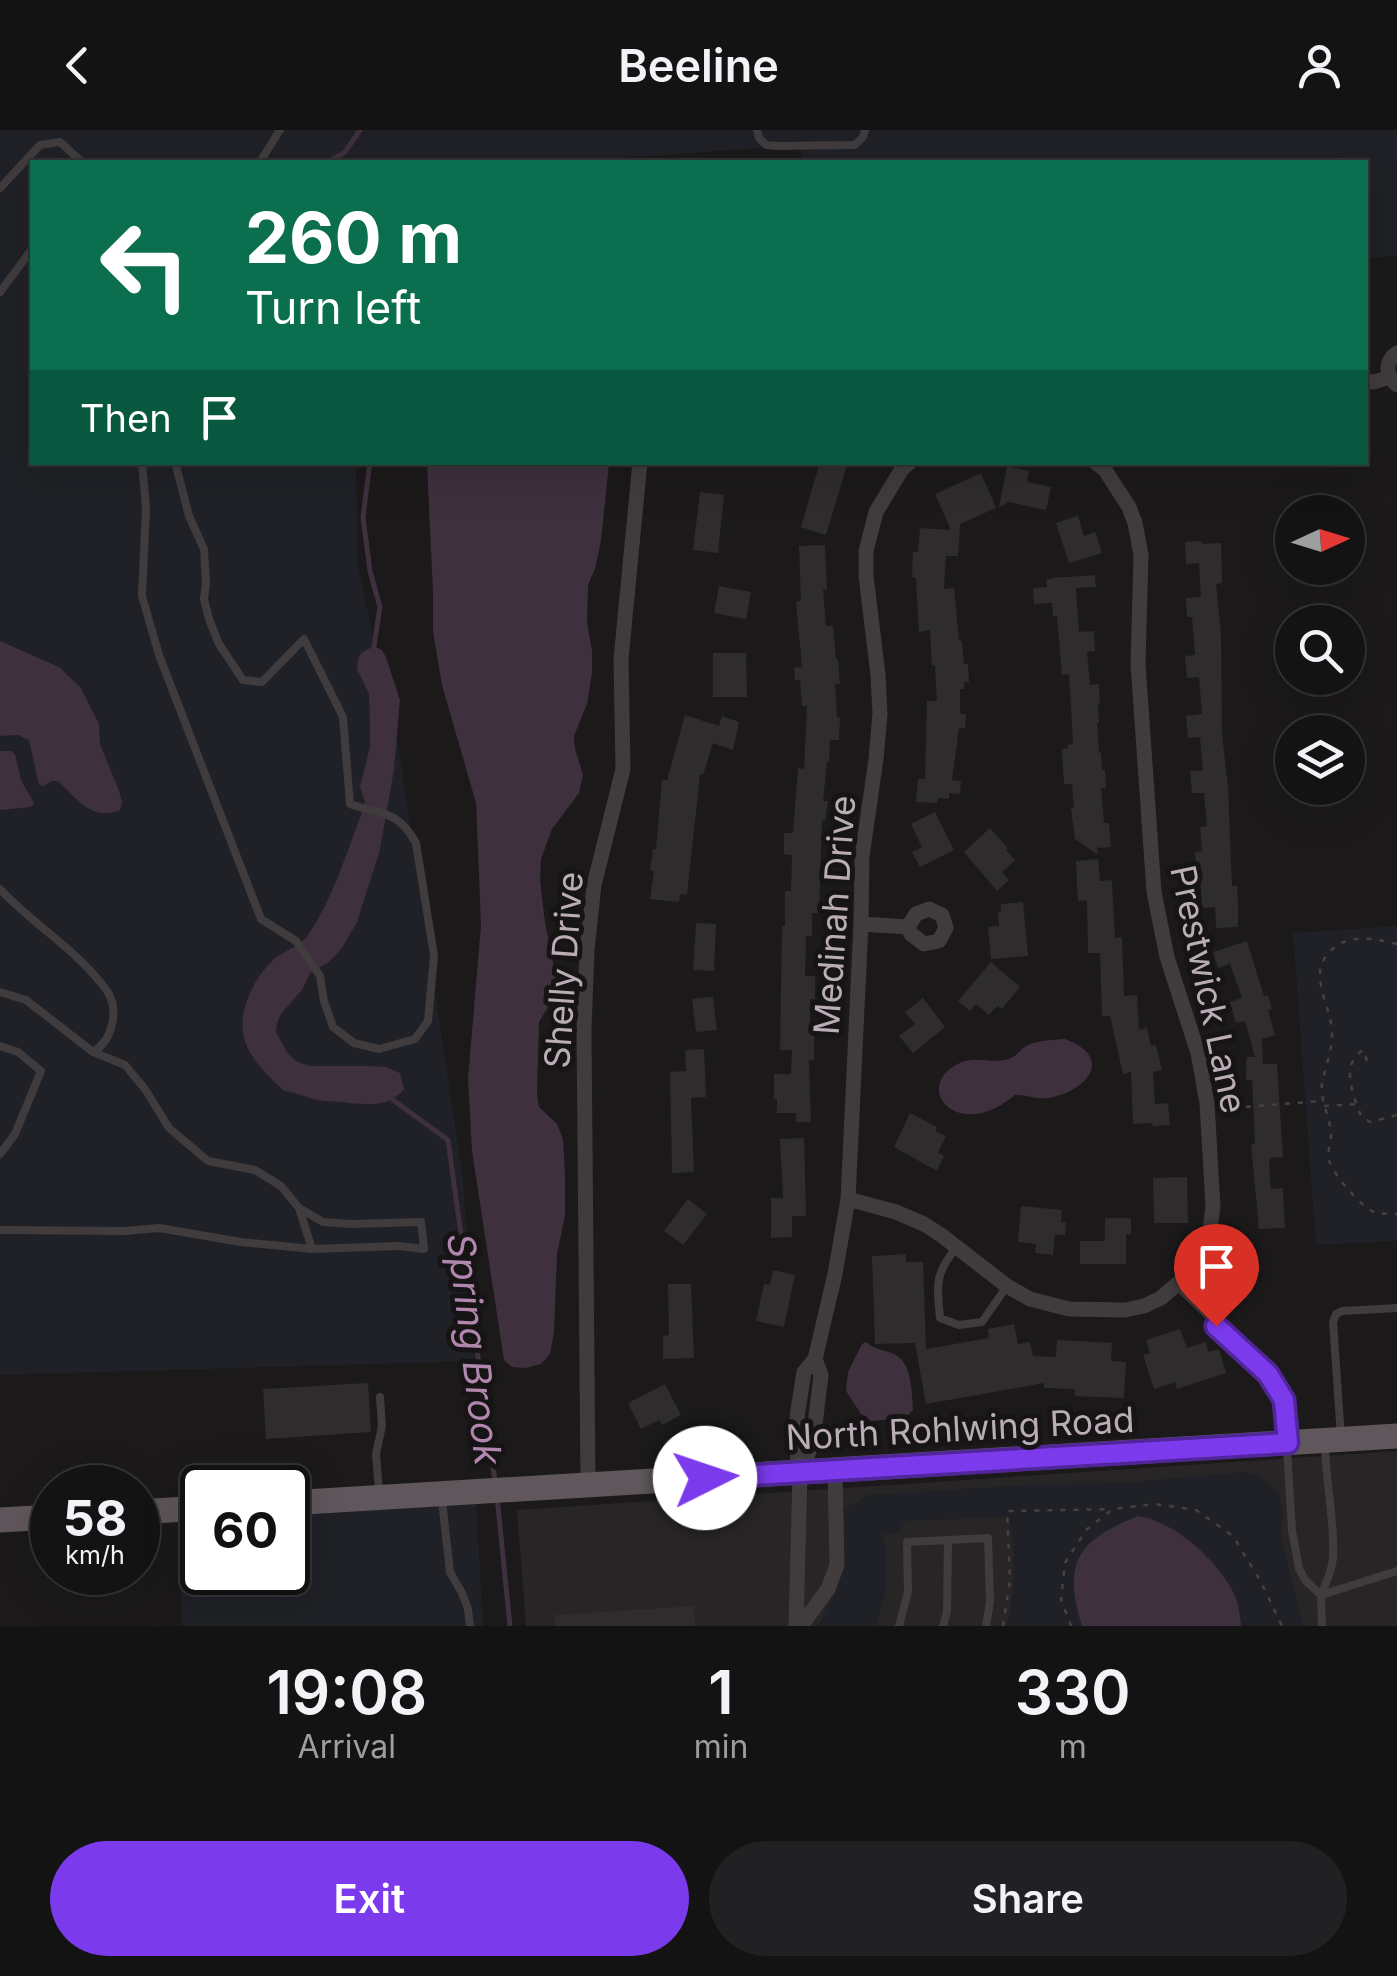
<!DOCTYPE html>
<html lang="en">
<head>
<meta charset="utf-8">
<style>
  :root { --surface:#141314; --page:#212022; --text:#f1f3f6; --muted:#9d9ea0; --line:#333234; --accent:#7c3aed }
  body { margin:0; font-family:Inter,sans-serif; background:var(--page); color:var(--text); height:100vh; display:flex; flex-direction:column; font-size:38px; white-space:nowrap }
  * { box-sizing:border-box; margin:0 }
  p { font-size:32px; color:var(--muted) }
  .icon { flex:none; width:55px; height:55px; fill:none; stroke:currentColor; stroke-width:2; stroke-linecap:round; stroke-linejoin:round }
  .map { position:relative; height:1496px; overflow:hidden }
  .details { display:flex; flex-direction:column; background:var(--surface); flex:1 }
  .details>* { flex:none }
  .top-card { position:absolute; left:30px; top:30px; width:1338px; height:305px; border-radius:0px; box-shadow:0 10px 40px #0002,0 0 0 2px var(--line); background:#0b6e4f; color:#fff; overflow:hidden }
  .needle { width:65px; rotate:86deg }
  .tools { position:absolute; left:1275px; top:365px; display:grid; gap:20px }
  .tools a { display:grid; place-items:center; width:90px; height:90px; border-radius:50%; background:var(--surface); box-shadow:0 10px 40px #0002,0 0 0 2px var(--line); font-size:50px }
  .speed { position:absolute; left:30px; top:1335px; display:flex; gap:20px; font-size:50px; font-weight:700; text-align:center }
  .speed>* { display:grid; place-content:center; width:130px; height:130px; border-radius:50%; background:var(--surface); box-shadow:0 10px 40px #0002,0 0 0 2px var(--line); line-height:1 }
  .speed small { font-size:25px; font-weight:400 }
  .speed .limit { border:5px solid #111; border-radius:15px; background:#fff; color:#111 }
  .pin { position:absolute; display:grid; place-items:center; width:85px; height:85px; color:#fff; margin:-102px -42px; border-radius:50% 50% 50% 0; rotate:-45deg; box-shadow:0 0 10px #0007 }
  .pin .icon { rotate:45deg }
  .me { position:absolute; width:110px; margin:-55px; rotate:86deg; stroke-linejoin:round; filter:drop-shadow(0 0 8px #0008) }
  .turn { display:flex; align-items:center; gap:35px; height:210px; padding:0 50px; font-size:45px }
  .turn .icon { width:130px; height:130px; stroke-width:2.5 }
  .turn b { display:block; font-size:70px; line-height:85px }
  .then { display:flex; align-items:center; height:95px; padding:0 50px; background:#0003; gap:20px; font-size:38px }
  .eta { display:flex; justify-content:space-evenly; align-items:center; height:170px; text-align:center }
  .eta b { font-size:60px; font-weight:600; line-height:70px }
  .action { display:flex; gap:20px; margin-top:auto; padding:20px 50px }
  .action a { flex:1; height:115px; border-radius:60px; background:var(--accent); color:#fff; font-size:40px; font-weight:600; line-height:115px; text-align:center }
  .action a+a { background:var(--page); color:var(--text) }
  header { display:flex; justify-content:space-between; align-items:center; height:130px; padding:0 50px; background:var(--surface); font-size:45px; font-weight:600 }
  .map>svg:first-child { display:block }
  .built { fill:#282526 }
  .green { fill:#1f2126 }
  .water { fill:#3e303d }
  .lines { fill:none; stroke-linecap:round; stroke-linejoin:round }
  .stream { stroke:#3e303d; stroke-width:5 }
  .building { fill:#2f2c2d }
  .path { stroke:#474145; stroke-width:2.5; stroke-dasharray:5 8; stroke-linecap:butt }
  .lane { stroke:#403b3d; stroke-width:8 }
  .street { stroke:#403b3d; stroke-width:15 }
  .primary { stroke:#5f575b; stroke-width:25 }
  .route-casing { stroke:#51269a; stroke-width:25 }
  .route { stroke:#7c3aed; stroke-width:18 }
  .labels { text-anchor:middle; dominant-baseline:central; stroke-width:10; stroke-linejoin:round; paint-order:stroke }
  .street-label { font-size:35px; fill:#baadb6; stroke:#161415 }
  .water-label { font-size:38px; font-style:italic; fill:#b287ae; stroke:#161415 }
</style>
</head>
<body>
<header><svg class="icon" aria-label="back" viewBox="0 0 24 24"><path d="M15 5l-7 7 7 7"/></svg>Beeline<svg class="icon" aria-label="person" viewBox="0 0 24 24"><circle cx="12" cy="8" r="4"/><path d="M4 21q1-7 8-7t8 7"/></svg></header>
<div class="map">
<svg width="1397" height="1496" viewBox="0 0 1397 1496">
  <rect width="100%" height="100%" fill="#1b191a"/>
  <path class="built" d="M1397,1321V1496H526L517,1380Z"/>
  <path class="green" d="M0,0H1397V126L1365,128V32H802L800,15L567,32H32V332L356,333L358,438L379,531L391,567L463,1049L475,1231L0,1245Z
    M1397,796V1111L1316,1115L1293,803Z
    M1247,1342L1261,1347L1279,1364L1283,1383L1281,1405L1303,1496H1007C1016,1461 1016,1422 1009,1387L902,1391L898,1403L883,1404C889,1441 889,1461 875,1496H818L837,1457L840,1378L855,1374L866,1365L1041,1354L1120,1353Z
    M476,1367L483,1496H182L177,1382L202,1381V1442H288V1377Z"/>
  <path class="water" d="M427,333H609L601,411L595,439L588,455L587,492L592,521V543L587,574L574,606L575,619L583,645L579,663L552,699L541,729L540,750L545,792L557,853L554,867L539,892L537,964L539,977L557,994L563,1009L565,1046V1086L557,1124L554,1203L550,1224L541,1234L526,1238L512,1237L504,1230L472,1021L468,949L481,795L476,673L442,555L433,502V463Z
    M0,511L59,537L81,558L99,594L100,614L120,663L122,673L120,680C93,692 75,668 58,651H52L43,656L39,655L29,610L18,605L0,606Z
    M374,516L382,520L386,527L400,570L394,639L380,720L357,792L342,818L329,832L311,842L302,860L281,884L277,893L276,902L287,922L296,931L310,936H368L386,937L400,943L404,959C389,977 372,975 350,973C339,971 328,972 317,970C305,967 296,962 284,961C252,931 230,908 250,863C255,851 263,840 272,831C283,820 298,819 308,805C332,770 346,725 361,685L365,672L360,657L370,617V594L369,564L357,539L358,530L361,523Z
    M0,621H11L15,624L21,650L34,673L31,677L0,680Z
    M1065,909C1116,928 1086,962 1048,968C1037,970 1026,964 1015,965C956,1015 909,954 962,932C977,926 993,934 1008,929C1016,927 1019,921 1026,916C1037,910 1053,910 1065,909Z
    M866,1212C877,1221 884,1219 896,1225C912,1234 912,1263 913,1280L905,1288L871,1291L861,1284L846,1261L848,1242L862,1214Z
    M1138,1386C1175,1392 1212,1426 1231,1458C1238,1469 1240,1483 1241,1496H1082C1062,1432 1078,1410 1138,1386Z"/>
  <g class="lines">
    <path class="stream" d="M328,32L345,22L360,0
      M370,332L363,387L370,441L380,477L374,516
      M393,970L448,1010L495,1351
      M497,1366L510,1496"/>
  </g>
  <path class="building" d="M820,332L847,335L826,405L801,397Z
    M1007,336L1029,341L1027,352L1051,357L1046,380L1009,372L999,377Z
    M981,343L996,378L960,394L958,426H946L944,459L954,458L959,511H962L964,534H968L969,552H964V559H960V584H966L965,598H959L952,650L961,651L960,664L949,663V669L938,668L937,673L916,672L918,649H925L927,571H937L935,535L932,536L930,500L919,502L916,448L912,447L913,422H918L920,398L951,400L935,364Z
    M700,362L724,365L718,423L693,420Z
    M1078,386L1084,406L1095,402L1102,423L1069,433L1056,393Z
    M1202,411V414L1221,413L1222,453L1216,454L1221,504L1222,603L1228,658L1232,756H1237L1238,772V797L1216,798L1215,777L1202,778L1200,743L1197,744L1195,722L1202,721L1200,697L1207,696L1204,663H1192L1190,641L1203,640L1200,607L1188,608L1186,586L1202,584L1199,547L1187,548L1185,526L1195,525L1192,487H1187L1186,468L1201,467L1199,433L1186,434L1185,412Z
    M825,415L827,460H823L826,496H833L836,529H838L840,554H835L837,588H840L839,610H830L829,632H827L823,671H828L825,691L822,690L819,783H812V806H806L805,846H815V869H810V904L814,905V930H809L811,992H796V983H777V969H774V944H791L792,920H780L782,796H785V761H791L792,725L784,724V703H793L798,638L804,639L807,576H802L800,550H795L794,538L802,537L796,472L801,471L799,416Z
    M1095,445L1096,457L1076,458L1079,502L1094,501L1095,521L1087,522L1090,555L1099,554L1100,574H1098L1099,593H1097L1099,623L1101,622L1102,640H1105L1106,658H1101L1104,693H1109L1111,717L1097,718L1098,725L1075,709L1071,678H1074L1072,654H1064L1062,619H1068L1067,615L1073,614L1069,544L1062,545L1057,486H1053L1052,473L1034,474L1033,458L1047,457L1046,450L1053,448Z
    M719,456L751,462L746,489L714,483Z
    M713,523H746L747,567H713Z
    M685,585L719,596L722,586L739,592L733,620L713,613L703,645L700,644L687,765L680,764L679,772L650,769L654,741L650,740L653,719H656L662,650H667Z
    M935,682L954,720L920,737L912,722L922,717L911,694Z
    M990,698L1008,718L1006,720L1015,730L1002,742L1009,750L997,761L964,722Z
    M1098,729L1100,751L1112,750L1115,808L1122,807L1124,866L1137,865L1139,900L1147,898L1151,916L1156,915L1162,940L1153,942L1155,974L1168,973L1170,995L1153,996L1152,993L1133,994L1131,942L1123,944L1110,886H1102L1100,823H1088L1087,770L1078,771L1077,755L1076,731Z
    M1023,772L1028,826L991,829L988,797L999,796L998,782H1001V774Z
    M696,793L716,794L714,841L693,840Z
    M1247,811L1264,866L1268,865L1272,879L1268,880L1275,905L1262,909L1263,934H1277L1283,1027L1270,1028L1269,1036L1271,1059L1283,1058L1285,1098L1259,1099L1251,1014H1255L1252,950H1246V935L1247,927H1255L1245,891L1236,893L1230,872L1242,868L1230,834L1218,838L1213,822Z
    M991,832L1020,857L1002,879L997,876L989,885L976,874L970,881L958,871Z
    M713,867L717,900L696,902L692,869Z
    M923,868L945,897L913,923L899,906L915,894L905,882Z
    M704,919L706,967L691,968L694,1042L672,1043L670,942L686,941L685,920Z
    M910,983L937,997L935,1001L946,1006L938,1023L944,1026L937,1041L894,1017Z
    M804,1008L806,1086H792V1107L771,1108V1068H783L780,1009Z
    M1187,1047L1188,1093H1154L1153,1048Z
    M688,1069L707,1084L683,1115L664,1101Z
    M1021,1076L1062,1080L1061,1092L1066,1093L1065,1105L1055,1104L1053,1125L1035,1123L1036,1114L1018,1112Z
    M1105,1088H1131V1104H1126V1134H1080V1111H1105Z
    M906,1124V1132H923L926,1219L989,1208L988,1199L1014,1194L1018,1214L1030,1212L1033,1226L1056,1227L1057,1210L1112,1213L1111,1231L1126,1232L1124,1268L1075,1266V1259L1044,1258V1253L926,1274L915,1213L875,1214L872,1126Z
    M773,1140L795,1145L784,1197L756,1191L764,1154L770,1155Z
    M668,1154H691L694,1228L663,1229V1206L669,1205Z
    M1180,1199L1187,1218L1205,1212L1209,1222L1219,1219L1226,1243L1177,1259L1175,1252L1154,1259L1143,1225L1150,1223L1146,1210Z
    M368,1253L371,1302L266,1309L263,1259Z
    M665,1254L681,1285L662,1295L659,1290L641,1299L628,1273Z
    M694,1476L695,1496H555V1485Z"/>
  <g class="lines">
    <path class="path" d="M1397,814C1372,808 1344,802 1326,826C1310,848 1331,877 1332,901C1333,920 1325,936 1322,954C1320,974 1332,990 1331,1007C1331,1015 1327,1021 1329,1030C1332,1043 1361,1077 1374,1082C1380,1084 1390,1084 1397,1084
      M1367,931L1363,920C1340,934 1353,965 1361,986L1370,992L1397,985
      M1324,976L1357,974
      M1233,978L1320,971
      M1003,1496L1010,1450L1007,1381L1112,1379
      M1071,1496L1061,1469L1065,1433L1086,1400L1113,1379L1155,1374L1196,1380L1233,1406L1261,1452L1282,1496"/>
    <path class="lane" d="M757,0L759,8L766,15L777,16L855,15L863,7L865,0
      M260,32L280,0
      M0,58L40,15L60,12L82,32
      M0,162L32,119
      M142,332L146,378L142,466L159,525L261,789L296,811L320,846L324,871L333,897L354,913L379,919L415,909L428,891L434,826L416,713C398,680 382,685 350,674L343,587L304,509L262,552L243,550L219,514L209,489L204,469L206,453L204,419L189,386L175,332
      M0,759C33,795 78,820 107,861C120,880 112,911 93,922L26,870L0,862
      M0,916L18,922L41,941L15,1004L0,1024
      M93,922L125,935L145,959L169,998L208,1031L255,1040L281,1056L299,1078
      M0,1100L125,1101L159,1098L241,1112L312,1119L399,1116L424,1119L421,1092L351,1094L323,1092L299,1078L312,1119
      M957,1117C934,1144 937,1156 940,1188L959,1195L982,1192L1007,1156
      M1176,1155L1269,1244L1284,1270L1292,1401L1299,1438L1305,1450L1321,1465L1322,1496
      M1341,1307L1333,1192L1336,1184L1342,1181L1397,1178
      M379,1362L376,1324L382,1296L380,1267
      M442,1370L450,1442L462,1463L468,1479L470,1496
      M948,1410L988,1408L990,1472L986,1496
      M1321,1465C1326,1453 1332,1441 1333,1428C1335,1393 1326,1353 1325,1317
      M1321,1465L1397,1441
      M899,1496L908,1462L907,1412L948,1410L947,1482L943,1496"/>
    <path class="street" d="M1397,223C1384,232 1386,246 1397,255
      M1365,251L1374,252L1389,247
      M861,794L908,797L911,804L924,814L939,811L946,798L942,785L929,779L916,784L908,797
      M848,1069L896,1082L924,1094L941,1105L1007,1156L1030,1169L1069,1179L1125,1180L1144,1176L1161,1168L1198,1136L1209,1107L1213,1077L1207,973L1198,923L1167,827L1154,762L1138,534L1141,425L1135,393L1129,377L1105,340L1095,332
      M801,1342L813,1311L821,1245L815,1229
      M588,1355L584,899L587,819L594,755L623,639L621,529L640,332
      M796,1496L800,1343L795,1310L798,1280L804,1242L815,1229L835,1144L848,1069L861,794L862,727L876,629L880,584L878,545L866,446V421L876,382L902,339L910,332
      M801,1496L828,1459L837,1435L835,1341"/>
    <path class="primary" d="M288,1373L1397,1306
      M138,1382L202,1378
      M0,1390L52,1387"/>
  </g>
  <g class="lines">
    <defs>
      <path id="route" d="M705,1348L1288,1313L1284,1270L1268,1244L1216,1196"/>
    </defs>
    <use href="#route" class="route-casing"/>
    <use href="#route" class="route"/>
  </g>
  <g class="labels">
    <g class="street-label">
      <text transform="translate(834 785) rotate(-86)">Medinah Drive</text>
      <text transform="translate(563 840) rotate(-86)">Shelly Drive</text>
      <text transform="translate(1209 859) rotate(78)">Prestwick Lane</text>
      <text transform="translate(960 1298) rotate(-3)">North Rohlwing Road</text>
    </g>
    <g class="water-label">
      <text transform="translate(475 1219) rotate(83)">Spring Brook</text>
    </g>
  </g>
</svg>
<div class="tools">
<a><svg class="needle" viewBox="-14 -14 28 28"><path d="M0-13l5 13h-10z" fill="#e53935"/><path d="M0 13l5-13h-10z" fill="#9d9ea0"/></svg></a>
<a><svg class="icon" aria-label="search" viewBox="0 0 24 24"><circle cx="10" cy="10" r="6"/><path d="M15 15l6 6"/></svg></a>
<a><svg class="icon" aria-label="layers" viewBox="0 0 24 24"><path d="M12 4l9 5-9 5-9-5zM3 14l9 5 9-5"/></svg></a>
</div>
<div class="speed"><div>58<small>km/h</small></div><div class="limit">60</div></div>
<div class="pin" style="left:1216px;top:1196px;background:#d93025"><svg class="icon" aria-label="arrive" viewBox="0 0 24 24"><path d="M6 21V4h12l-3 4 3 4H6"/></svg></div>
<svg class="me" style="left:705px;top:1348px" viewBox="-20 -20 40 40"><circle r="19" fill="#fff"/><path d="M0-13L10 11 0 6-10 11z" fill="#7c3aed"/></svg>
<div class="top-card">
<div class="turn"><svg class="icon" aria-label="left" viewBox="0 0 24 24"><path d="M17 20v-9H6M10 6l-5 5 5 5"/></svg><div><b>260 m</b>Turn left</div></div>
<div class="then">Then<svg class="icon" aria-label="arrive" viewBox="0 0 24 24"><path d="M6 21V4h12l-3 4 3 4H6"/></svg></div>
</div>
</div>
<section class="details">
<div class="eta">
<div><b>19:08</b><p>Arrival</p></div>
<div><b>1</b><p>min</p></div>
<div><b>330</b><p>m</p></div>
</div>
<div class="action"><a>Exit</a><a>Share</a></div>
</section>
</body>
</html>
